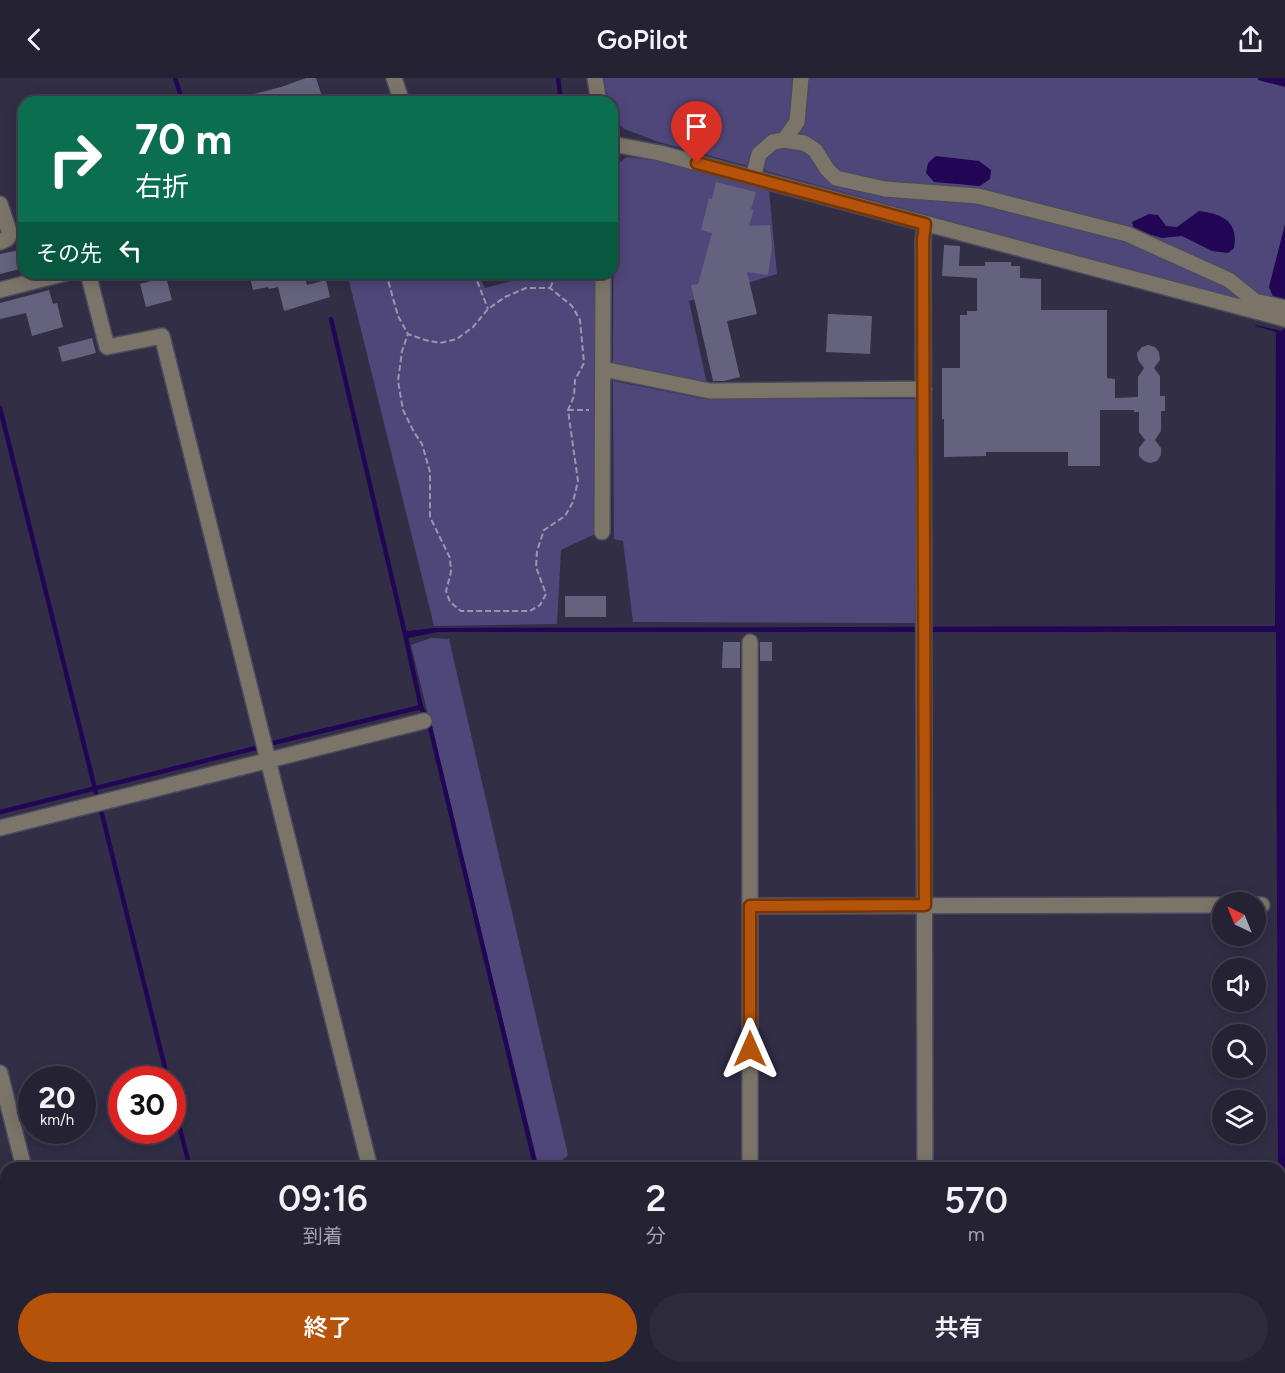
<!DOCTYPE html>
<html lang="ja">
<head>
<meta charset="utf-8">
<style>
  :root { --surface:#252234; --page:#2d2a3c; --text:#f1f3f6; --muted:#a3a4ac; --line:#423f4f; --accent:#b45309 }
  body { margin:0; font-family:Figtree,"Noto Sans JP",sans-serif; background:var(--page); color:var(--text); height:100vh; display:flex; flex-direction:column; font-size:22px; white-space:nowrap }
  * { box-sizing:border-box; margin:0 }
  p { font-size:20px; color:var(--muted) }
  .icon { flex:none; width:33px; height:33px; fill:none; stroke:currentColor; stroke-width:2; stroke-linecap:round; stroke-linejoin:round }
  .map { position:relative; flex:1; overflow:hidden }
  .side { position:absolute; left:0px; top:1084px; width:1286px; height:212px; display:flex; flex-direction:column; background:var(--surface); border-radius:18px 18px 0 0; box-shadow:0 3px 15px #0003,0 0 0 2px var(--line) }
  .side>* { flex:none }
  .guide { position:absolute; left:18px; top:18px; width:600px; height:183px; border-radius:18px; box-shadow:0 3px 15px #0003,0 0 0 2px var(--line); background:#0b6e4f; color:#fff; overflow:hidden }
  .needle { width:39px; rotate:317deg }
  .controls { position:absolute; left:1212px; top:814px; display:grid; gap:12px }
  .controls a { display:grid; place-items:center; width:54px; height:54px; border-radius:50%; background:var(--surface); box-shadow:0 3px 15px #0003,0 0 0 2px var(--line); font-size:30px }
  .speed { position:absolute; left:18px; top:988px; display:flex; gap:12px; font-size:30px; font-weight:700; text-align:center }
  .speed>* { display:grid; place-content:center; width:78px; height:78px; border-radius:50%; background:var(--surface); box-shadow:0 3px 15px #0003,0 0 0 2px var(--line); line-height:1 }
  .speed small { font-size:15px; font-weight:400 }
  .speed .limit { border:9px solid #d22; background:#fff; color:#111 }
  .pin { position:absolute; display:grid; place-items:center; width:51px; height:51px; color:#fff; margin:-62px -26px; border-radius:50% 50% 50% 0; rotate:-45deg; box-shadow:0 0 6px #0007 }
  .pin .icon { rotate:45deg }
  .me { position:absolute; width:66px; margin:-33px; rotate:0deg; stroke-linejoin:round; filter:drop-shadow(0 0 4px #0008) }
  .turn { display:flex; align-items:center; gap:21px; height:126px; padding:0 18px; font-size:27px }
  .turn .icon { width:78px; height:78px; stroke-width:2.5 }
  .turn b { display:block; font-size:42px; line-height:51px }
  .then { display:flex; align-items:center; height:57px; padding:0 18px; background:#0003; gap:12px; font-size:22px }
  .eta { display:flex; justify-content:space-evenly; align-items:center; height:102px; text-align:center }
  .eta b { font-size:36px; font-weight:600; line-height:42px }
  .action { display:flex; gap:12px; margin-top:auto; padding:12px 18px }
  .action a { flex:1; height:69px; border-radius:36px; background:var(--accent); color:#fff; font-size:24px; font-weight:600; line-height:69px; text-align:center }
  .action a+a { background:var(--page); color:var(--text) }
  header { display:flex; justify-content:space-between; align-items:center; height:78px; padding:0 18px; background:var(--surface); font-size:27px; font-weight:600 }
  .map>svg:first-child { display:block }
  .green { fill:#4f4779 }
  .water { fill:#230556 }
  .lines { fill:none; stroke-linecap:round; stroke-linejoin:round }
  .stream { stroke:#230556; stroke-width:4.5 }
  .building { fill:#64627d }
  .minor-casing { stroke:#4c4960; stroke-width:18 }
  .path { stroke:#9998ab; stroke-width:2; stroke-dasharray:6 3; stroke-linecap:butt }
  .minor { stroke:#7b7569; stroke-width:15 }
  .route-casing { stroke:#753606; stroke-width:15 }
  .route { stroke:#b45309; stroke-width:10 }
</style>
</head>
<body>
<header><svg class="icon" aria-label="back" viewBox="0 0 24 24"><path d="M15 5l-7 7 7 7"/></svg>GoPilot<svg class="icon" aria-label="share" viewBox="0 0 24 24"><path d="M12 15V3M7 8l5-5 5 5M5 13v7h14v-7"/></svg></header>
<div class="map">
<svg width="1285" height="1295" viewBox="0 0 1285 1295">
  <rect width="100%" height="100%" fill="#312e46"/>
  <path class="green" d="M604,0H1285V234L659,64L624,51L612,39V24H608Z
    M626,79L671,84L769,113L777,196L689,223L707,306L613,286L614,90Z
    M347,195H477L485,210L543,195H588L594,201L595,456L561,472L557,546L434,548Z
    M613,303L705,321H915L916,545L633,544L623,463L614,461Z
    M431,560L449,561L568,1077L557,1087V1090H539L411,567Z"/>
  <path class="water" d="M1258,0H1285V9L1258,2Z
    M936,78L979,83L991,92L990,101L980,108L934,104L926,95L928,85Z
    M1199,133C1222,136 1239,143 1234,170L1228,175L1212,173L1182,158L1162,160L1134,152L1132,144L1149,136L1158,137L1166,148L1177,149Z
    M1285,146V226L1275,224L1269,209Z
    M1256,247L1282,253L1283,251H1285V1295H1279L1280,1090H1278L1276,554H438L408,560L407,553L434,550L1275,548L1276,254L1255,248Z"/>
  <g class="lines">
    <path class="stream" d="M175,0L183,24
      M558,0L561,24
      M331,241L405,556
      M0,330L97,719
      M421,629L430,649L536,1090
      M273,665L421,629L405,556H408
      M101,732L168,1002
      M0,734L256,670
      M172,1020L190,1090
      M240,1290L241,1295
      M585,1290L586,1295"/>
  </g>
  <path class="building" d="M306,0H316L324,24H240L239,20L281,9Z
    M716,104L756,114L751,131L754,132L749,148L770,147L772,168L768,197L747,194L757,236L727,243L740,299L724,303H713L691,207L698,206L712,155L701,152L709,120L712,121Z
    M944,167L960,168L959,188H985V184H1011V188H1020V200L1041,201V232H1107V300L1115,301V320L1138,319V299L1144,290L1138,282L1137,275L1142,269L1148,267L1155,269L1159,274L1160,282L1154,290L1160,298V318H1165V333H1161V353L1155,362L1161,370V377L1157,383L1150,385L1144,383L1139,378V370L1145,362L1139,354V334H1134V332H1100V388H1068V374H986V378L944,379V341H942V290H960V237H967V233H977V200L942,198Z
    M24,171V190L0,196V176Z
    M249,195H304L307,207L326,202L330,219L284,233L278,209L269,211L268,209L253,212Z
    M166,199L172,222L146,229L140,206Z
    M49,212L53,226L57,225L63,249L32,258L26,235L0,241V225Z
    M828,236L872,238L870,276L826,274Z
    M92,260L96,275L62,284L58,269Z
    M565,518H606V539H565Z
    M723,564H740V590H722Z
    M760,564H772V583H760Z"/>
  <g class="lines">
    <defs>
      <path id="minor" d="M394,0L402,24
        M595,0L599,24
        M784,62L804,65L815,72L827,91L836,100L885,111L978,118L1127,156L1229,202L1255,223L1285,230
        M612,66L660,75L1285,241
        M753,100L759,76L773,64L784,62L797,44L801,0
        M0,126L10,156L7,161L0,164
        M925,146L923,162L925,1090
        M88,195L107,269L162,258L370,1090
        M0,212L66,195
        M603,291L710,313L924,311
        M602,454L603,195
        M750,564V1090
        M0,750L424,643
        M1256,827H1262
        M750,828L1222,827
        M0,995L24,1090
        M74,1290L75,1295
        M420,1290L421,1295
        M750,1290V1295
        M926,1290V1295"/>
    </defs>
    <use href="#minor" class="minor-casing"/>
    <path class="path" d="M386,195L398,238L408,256L425,262L440,265L457,261L473,249L488,231L505,219L526,210H550L572,228L580,242L584,285L575,302L574,318L568,332L578,403L573,424L565,438L544,452L537,473L536,489L546,516L540,527L530,533H461L450,524L446,513L451,494L450,480L430,439V394L422,366L414,354L403,332L398,303L402,273L408,256
      M474,195L488,231
      M550,210L557,195
      M568,332H589"/>
    <use href="#minor" class="minor"/>
  </g>
  <g class="lines">
    <defs>
      <path id="route" d="M697,85L925,146L923,162L925,827L750,828V971"/>
    </defs>
    <use href="#route" class="route-casing"/>
    <use href="#route" class="route"/>
  </g>
</svg>
<div class="controls">
<a><svg class="needle" viewBox="-14 -14 28 28"><path d="M0-13l5 13h-10z" fill="#e53935"/><path d="M0 13l5-13h-10z" fill="#a3a4ac"/></svg></a>
<a><svg class="icon" aria-label="sound" viewBox="0 0 24 24"><path d="M4 9h4l5-4v14l-5-4H4zM17 9q2 3 0 6"/></svg></a>
<a><svg class="icon" aria-label="search" viewBox="0 0 24 24"><circle cx="10" cy="10" r="6"/><path d="M15 15l6 6"/></svg></a>
<a><svg class="icon" aria-label="layers" viewBox="0 0 24 24"><path d="M12 4l9 5-9 5-9-5zM3 14l9 5 9-5"/></svg></a>
</div>
<div class="speed"><div>20<small>km/h</small></div><div class="limit">30</div></div>
<div class="pin" style="left:697px;top:85px;background:#d93025"><svg class="icon" aria-label="arrive" viewBox="0 0 24 24"><path d="M6 21V4h12l-3 4 3 4H6"/></svg></div>
<svg class="me" style="left:750px;top:971px" viewBox="-20 -20 40 40"><path d="M0-17L14 15 0 8-14 15z" fill="#b45309" stroke="#fff" stroke-width="4"/></svg>
<div class="guide">
<div class="turn"><svg class="icon" aria-label="right" viewBox="0 0 24 24"><path d="M7 20v-9h11M14 6l5 5-5 5"/></svg><div><b>70 m</b>右折</div></div>
<div class="then">その先<svg class="icon" aria-label="left" viewBox="0 0 24 24"><path d="M17 20v-9H6M10 6l-5 5 5 5"/></svg></div>
</div>
<section class="side">
<div class="eta">
<div><b>09:16</b><p>到着</p></div>
<div><b>2</b><p>分</p></div>
<div><b>570</b><p>m</p></div>
</div>
<div class="action"><a>終了</a><a>共有</a></div>
</section>
</div>
</body>
</html>
